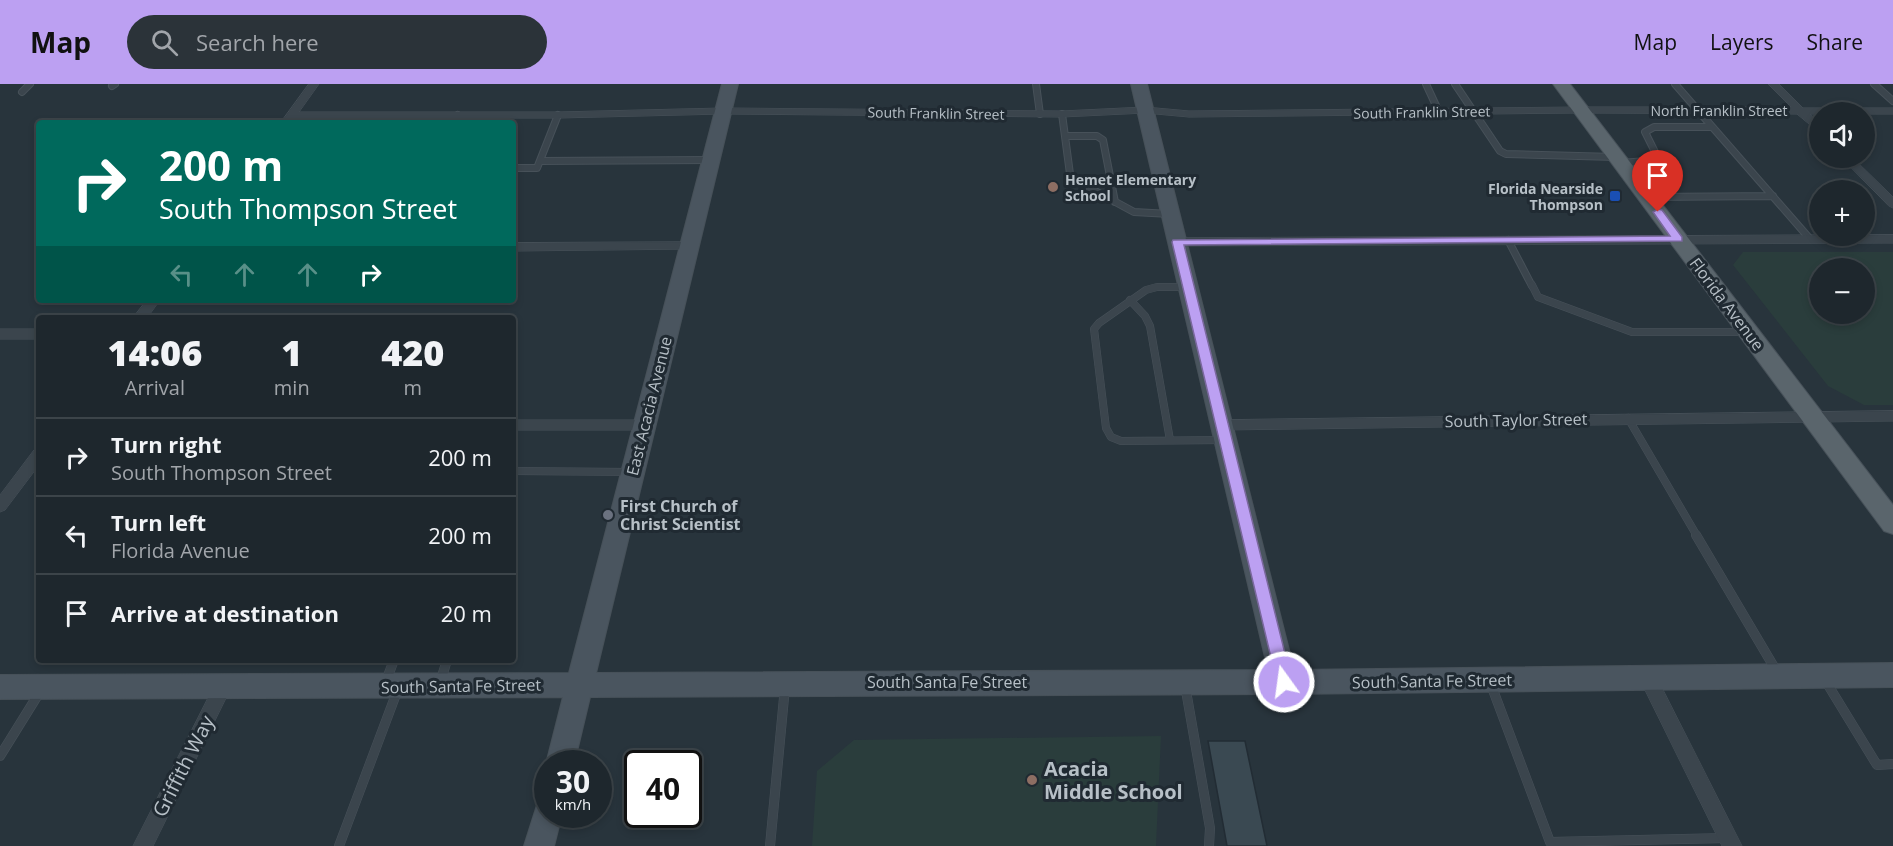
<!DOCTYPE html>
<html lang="en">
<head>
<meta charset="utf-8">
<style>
  :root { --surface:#1e272d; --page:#2b3339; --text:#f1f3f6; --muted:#a1a5aa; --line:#3c4449; --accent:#bca0f2 }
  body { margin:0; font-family:"Open Sans",sans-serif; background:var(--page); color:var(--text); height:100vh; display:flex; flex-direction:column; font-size:22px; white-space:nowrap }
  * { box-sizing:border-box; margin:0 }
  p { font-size:20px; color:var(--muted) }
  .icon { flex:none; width:33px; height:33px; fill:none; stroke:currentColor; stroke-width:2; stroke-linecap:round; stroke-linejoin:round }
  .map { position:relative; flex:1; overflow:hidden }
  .panel { position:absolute; left:36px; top:231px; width:480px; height:348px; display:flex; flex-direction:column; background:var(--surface); border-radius:6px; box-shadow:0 3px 9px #0003,0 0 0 2px var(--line) }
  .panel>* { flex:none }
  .guide { position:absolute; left:36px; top:36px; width:480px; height:183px; border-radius:6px; box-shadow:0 3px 9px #0003,0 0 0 2px var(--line); background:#00695c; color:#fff; overflow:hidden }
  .buttons { position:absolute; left:1809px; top:18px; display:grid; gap:12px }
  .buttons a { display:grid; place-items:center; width:66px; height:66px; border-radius:50%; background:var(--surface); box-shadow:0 3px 9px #0003,0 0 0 2px var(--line); font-size:30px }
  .speed { position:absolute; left:534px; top:666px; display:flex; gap:12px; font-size:30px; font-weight:700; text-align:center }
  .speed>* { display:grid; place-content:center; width:78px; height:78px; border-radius:50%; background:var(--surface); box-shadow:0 3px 9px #0003,0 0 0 2px var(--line); line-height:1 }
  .speed small { font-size:15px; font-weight:400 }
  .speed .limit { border:3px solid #111; border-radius:9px; background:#fff; color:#111 }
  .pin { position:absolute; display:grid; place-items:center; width:51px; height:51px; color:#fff; margin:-62px -26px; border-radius:50% 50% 50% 0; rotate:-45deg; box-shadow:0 0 6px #0007 }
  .pin .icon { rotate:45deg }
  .me { position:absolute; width:66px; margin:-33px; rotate:346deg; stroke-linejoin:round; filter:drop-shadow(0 0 4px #0008) }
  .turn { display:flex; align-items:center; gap:21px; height:126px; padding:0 24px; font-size:27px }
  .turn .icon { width:78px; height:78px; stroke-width:2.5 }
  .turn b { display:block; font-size:42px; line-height:51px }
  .lanes { display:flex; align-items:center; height:57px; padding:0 24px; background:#0003; justify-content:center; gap:30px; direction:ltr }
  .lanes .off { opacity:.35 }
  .eta { display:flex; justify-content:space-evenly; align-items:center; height:102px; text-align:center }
  .eta b { font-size:36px; font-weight:800; line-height:42px }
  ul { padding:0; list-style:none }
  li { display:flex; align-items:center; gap:18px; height:78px; padding:0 24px; border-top:2px solid var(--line) }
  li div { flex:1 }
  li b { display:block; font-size:22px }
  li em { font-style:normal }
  header { display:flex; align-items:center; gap:36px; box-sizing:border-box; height:84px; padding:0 30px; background:var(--accent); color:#111 }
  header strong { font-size:28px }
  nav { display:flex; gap:33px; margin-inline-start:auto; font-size:21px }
  .search { width:420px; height:54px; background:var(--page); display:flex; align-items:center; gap:15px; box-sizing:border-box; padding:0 21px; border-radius:33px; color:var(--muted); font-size:22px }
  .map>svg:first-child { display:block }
  .green { fill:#2a3d3c; fill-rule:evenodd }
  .building { fill:#3a4952; stroke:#222c34; stroke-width:1.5 }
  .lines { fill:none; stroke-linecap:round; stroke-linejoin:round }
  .lane-far2-casing { stroke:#475159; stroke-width:8 }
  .lane-far1-casing { stroke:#475159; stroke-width:8 }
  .lane-casing { stroke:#475159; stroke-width:10 }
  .street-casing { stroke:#475159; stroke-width:1 }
  .secondary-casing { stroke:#475159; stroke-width:2 }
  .primary-casing { stroke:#475159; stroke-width:2 }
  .lane-far2 { stroke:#3b454d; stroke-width:6 }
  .lane-far1 { stroke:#3b454d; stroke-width:7 }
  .lane { stroke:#3b454d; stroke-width:9 }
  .street { fill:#3b454d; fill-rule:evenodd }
  .secondary { fill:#4a555f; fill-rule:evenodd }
  .primary { fill:#5a656c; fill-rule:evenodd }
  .route { fill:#bca0f2; stroke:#7a689d; stroke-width:1.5 }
  .education-dot { fill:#8d6e63; stroke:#202a32; stroke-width:2 }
  .transit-dot { fill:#1a4fb4; stroke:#202a32; stroke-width:2 }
  .worship-dot { fill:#6b7280; stroke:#202a32; stroke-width:2 }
  .labels { text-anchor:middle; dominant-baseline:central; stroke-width:6; stroke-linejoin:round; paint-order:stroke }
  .far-street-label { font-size:14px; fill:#b7c0c7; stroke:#202a32 }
  .far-poi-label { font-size:14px; font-weight:bold; fill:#b7c0c7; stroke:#202a32; text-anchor:start }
  .street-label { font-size:16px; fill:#b7c0c7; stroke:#202a32 }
  .poi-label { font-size:16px; font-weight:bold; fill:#b7c0c7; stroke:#202a32; text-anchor:start }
  .near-street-label { font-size:20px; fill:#b7c0c7; stroke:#202a32 }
  .near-poi-label { font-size:20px; font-weight:bold; fill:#b7c0c7; stroke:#202a32; text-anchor:start }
</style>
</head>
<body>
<header>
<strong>Map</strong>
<div class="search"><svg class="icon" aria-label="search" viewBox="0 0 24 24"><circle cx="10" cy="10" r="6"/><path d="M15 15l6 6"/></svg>Search here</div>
<nav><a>Map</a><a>Layers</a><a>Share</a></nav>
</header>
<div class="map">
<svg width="1893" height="762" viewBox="0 0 1893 762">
  <rect width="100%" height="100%" fill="#28343c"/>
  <path class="green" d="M1743,168H1893V321H1864L1828,302L1733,181ZM1820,184H1864V230H1820Z
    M1161,652L1156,762H812L817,687L854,656Z"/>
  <path class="building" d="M1208,657H1245L1267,762H1227Z"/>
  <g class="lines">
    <defs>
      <path id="lane-far2" d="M1036,0L1040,30
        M1426,0L1439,28
        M1455,0L1500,67L1506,70L1615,73
        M1675,0L1810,155
        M1874,0L1893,17
        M112,2L115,0
        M22,8L30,0
        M1062,30L1070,90L1073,95L1134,128L1170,130
        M454,39L458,31
        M1065,52H1097L1103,56L1115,118
        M540,77L711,76
        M1621,79L1659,76L1645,48L1654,43H1712
        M513,84H537L558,31
        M1649,113L1773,112
        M1508,156L1532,202"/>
      <path id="lane-far1" d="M1532,201L1538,213L1632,248H1747
        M1187,203H1157L1146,206L1099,239L1094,245L1106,344L1111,353L1121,357L1224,356
        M1130,216L1145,232L1150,242L1170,356
        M1628,334L1697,452
        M513,387L631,388"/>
      <path id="lane" d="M1696,451L1777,588
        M1825,596L1877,681L1893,680
        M386,597L394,576
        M1490,598L1550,758L1727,754
        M440,599L447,576
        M1185,601L1210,744L1209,762
        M0,672L41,606
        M339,762L398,605
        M770,762L785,603"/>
      <path id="street" d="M309,0H319L299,28H558L723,24L1062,27L1145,23L1189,27L1581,23H1791L1768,0H1779L1803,24H1893V30H1810L1820,39V49L1797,30L1581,29L1189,33L1145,29L1062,33L723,30L558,34H294L291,39H283L282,37Z
        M1842,74H1853L1893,113V124L1889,122Z
        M1893,151V159L1177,162L1171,158L1177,154Z
        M689,158L695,162L693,165L513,167V159Z
        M147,216H160L147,234H133Z
        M0,245H39V255H0Z
        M1893,327V337L1221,346L1214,341L1221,336Z
        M513,336H645L652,341L645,346H513Z
        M39,364V381L5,426L0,428V411L34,366Z
        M1648,586L1654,588L1742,762H1722L1639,594L1642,588Z
        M223,594L229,596L232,602L153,762H133L217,596Z"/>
      <path id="secondary" d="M722,0H738L596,589L1268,586L1131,0H1147L1294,586L1893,579V603L1284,610L590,613L574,680H548V683L546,680L563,613L0,615V591L569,589Z
        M548,714V730H562L554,762H524L538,718Z"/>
      <path id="primary" d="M1553,0H1570L1893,421V450L1884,447Z"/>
    </defs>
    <use href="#lane-far2" class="lane-far2-casing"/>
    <use href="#lane-far1" class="lane-far1-casing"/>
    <use href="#lane" class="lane-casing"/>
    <use href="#street" class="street-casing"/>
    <use href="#secondary" class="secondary-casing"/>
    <use href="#primary" class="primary-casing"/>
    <use href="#lane-far2" class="lane-far2"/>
    <use href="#lane-far1" class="lane-far1"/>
    <use href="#lane" class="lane"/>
    <use href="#street" class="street"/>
    <use href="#secondary" class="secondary"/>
    <use href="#primary" class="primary"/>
  </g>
  <path class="route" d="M1658,125L1662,126L1682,153V157L1184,161L1292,598L1290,603L1284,606L1278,603L1172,158L1173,156L1670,152L1653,128Z"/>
  <g class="education-dot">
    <circle cx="1053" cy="103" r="6"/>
    <circle cx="1032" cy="696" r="6"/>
  </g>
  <rect class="transit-dot" x="1609" y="106" width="12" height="12" rx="3"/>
  <circle class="worship-dot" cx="608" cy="431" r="6"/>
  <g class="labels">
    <g class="far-street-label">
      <text x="1719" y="26">North Franklin Street</text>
      <text transform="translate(1422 28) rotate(-1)">South Franklin Street</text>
      <text transform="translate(936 29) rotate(1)">South Franklin Street</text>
    </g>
    <g class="far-poi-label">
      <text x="1065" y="95">Hemet Elementary<tspan x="1065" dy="16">School</tspan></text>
      <text x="1603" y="104" text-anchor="end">Florida Nearside<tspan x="1603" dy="16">Thompson</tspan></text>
    </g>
    <g class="street-label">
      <text transform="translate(1727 220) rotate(53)">Florida Avenue</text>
      <text transform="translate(649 322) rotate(-76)">East Acacia Avenue</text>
      <text transform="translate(1516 336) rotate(-1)">South Taylor Street</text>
      <text transform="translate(1432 597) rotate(-1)">South Santa Fe Street</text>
      <text x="947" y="598">South Santa Fe Street</text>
      <text transform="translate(461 602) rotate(-1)">South Santa Fe Street</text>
    </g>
    <g class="poi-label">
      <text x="620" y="422">First Church of<tspan x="620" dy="18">Christ Scientist</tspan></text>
    </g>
    <g class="near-street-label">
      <text transform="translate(183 682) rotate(-63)">Griffith Way</text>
    </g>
    <g class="near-poi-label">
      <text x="1044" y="684">Acacia<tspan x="1044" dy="23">Middle School</tspan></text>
    </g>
  </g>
</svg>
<div class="buttons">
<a><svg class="icon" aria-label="sound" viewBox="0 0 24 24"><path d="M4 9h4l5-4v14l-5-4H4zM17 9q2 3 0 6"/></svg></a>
<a>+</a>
<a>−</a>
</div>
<div class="speed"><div>30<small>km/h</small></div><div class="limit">40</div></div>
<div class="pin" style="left:1658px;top:128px;background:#d93025"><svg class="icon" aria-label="arrive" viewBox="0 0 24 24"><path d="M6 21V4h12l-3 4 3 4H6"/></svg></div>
<svg class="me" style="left:1284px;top:598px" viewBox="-20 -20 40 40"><circle r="17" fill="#bca0f2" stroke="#fff" stroke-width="3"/><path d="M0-11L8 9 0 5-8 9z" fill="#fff"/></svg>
<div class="guide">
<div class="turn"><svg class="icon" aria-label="right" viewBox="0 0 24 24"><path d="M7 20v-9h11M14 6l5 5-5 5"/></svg><div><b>200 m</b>South Thompson Street</div></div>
<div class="lanes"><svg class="icon off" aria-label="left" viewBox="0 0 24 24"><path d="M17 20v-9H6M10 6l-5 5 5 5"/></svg><svg class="icon off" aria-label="ahead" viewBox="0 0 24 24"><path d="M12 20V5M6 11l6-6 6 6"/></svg><svg class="icon off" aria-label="ahead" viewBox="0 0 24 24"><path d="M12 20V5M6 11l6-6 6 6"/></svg><svg class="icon" aria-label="right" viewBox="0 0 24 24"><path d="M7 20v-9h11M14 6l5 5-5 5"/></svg></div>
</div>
<section class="panel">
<div class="eta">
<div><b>14:06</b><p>Arrival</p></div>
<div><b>1</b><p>min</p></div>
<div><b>420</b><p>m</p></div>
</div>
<ul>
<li><svg class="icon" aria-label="right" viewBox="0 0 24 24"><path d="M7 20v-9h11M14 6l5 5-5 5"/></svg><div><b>Turn right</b><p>South Thompson Street</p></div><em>200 m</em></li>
<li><svg class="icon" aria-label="left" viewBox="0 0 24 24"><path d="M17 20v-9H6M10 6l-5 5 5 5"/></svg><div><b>Turn left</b><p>Florida Avenue</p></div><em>200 m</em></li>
<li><svg class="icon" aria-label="arrive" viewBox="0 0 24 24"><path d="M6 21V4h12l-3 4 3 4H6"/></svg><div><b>Arrive at destination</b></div><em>20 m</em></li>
</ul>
</section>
</div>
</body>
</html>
